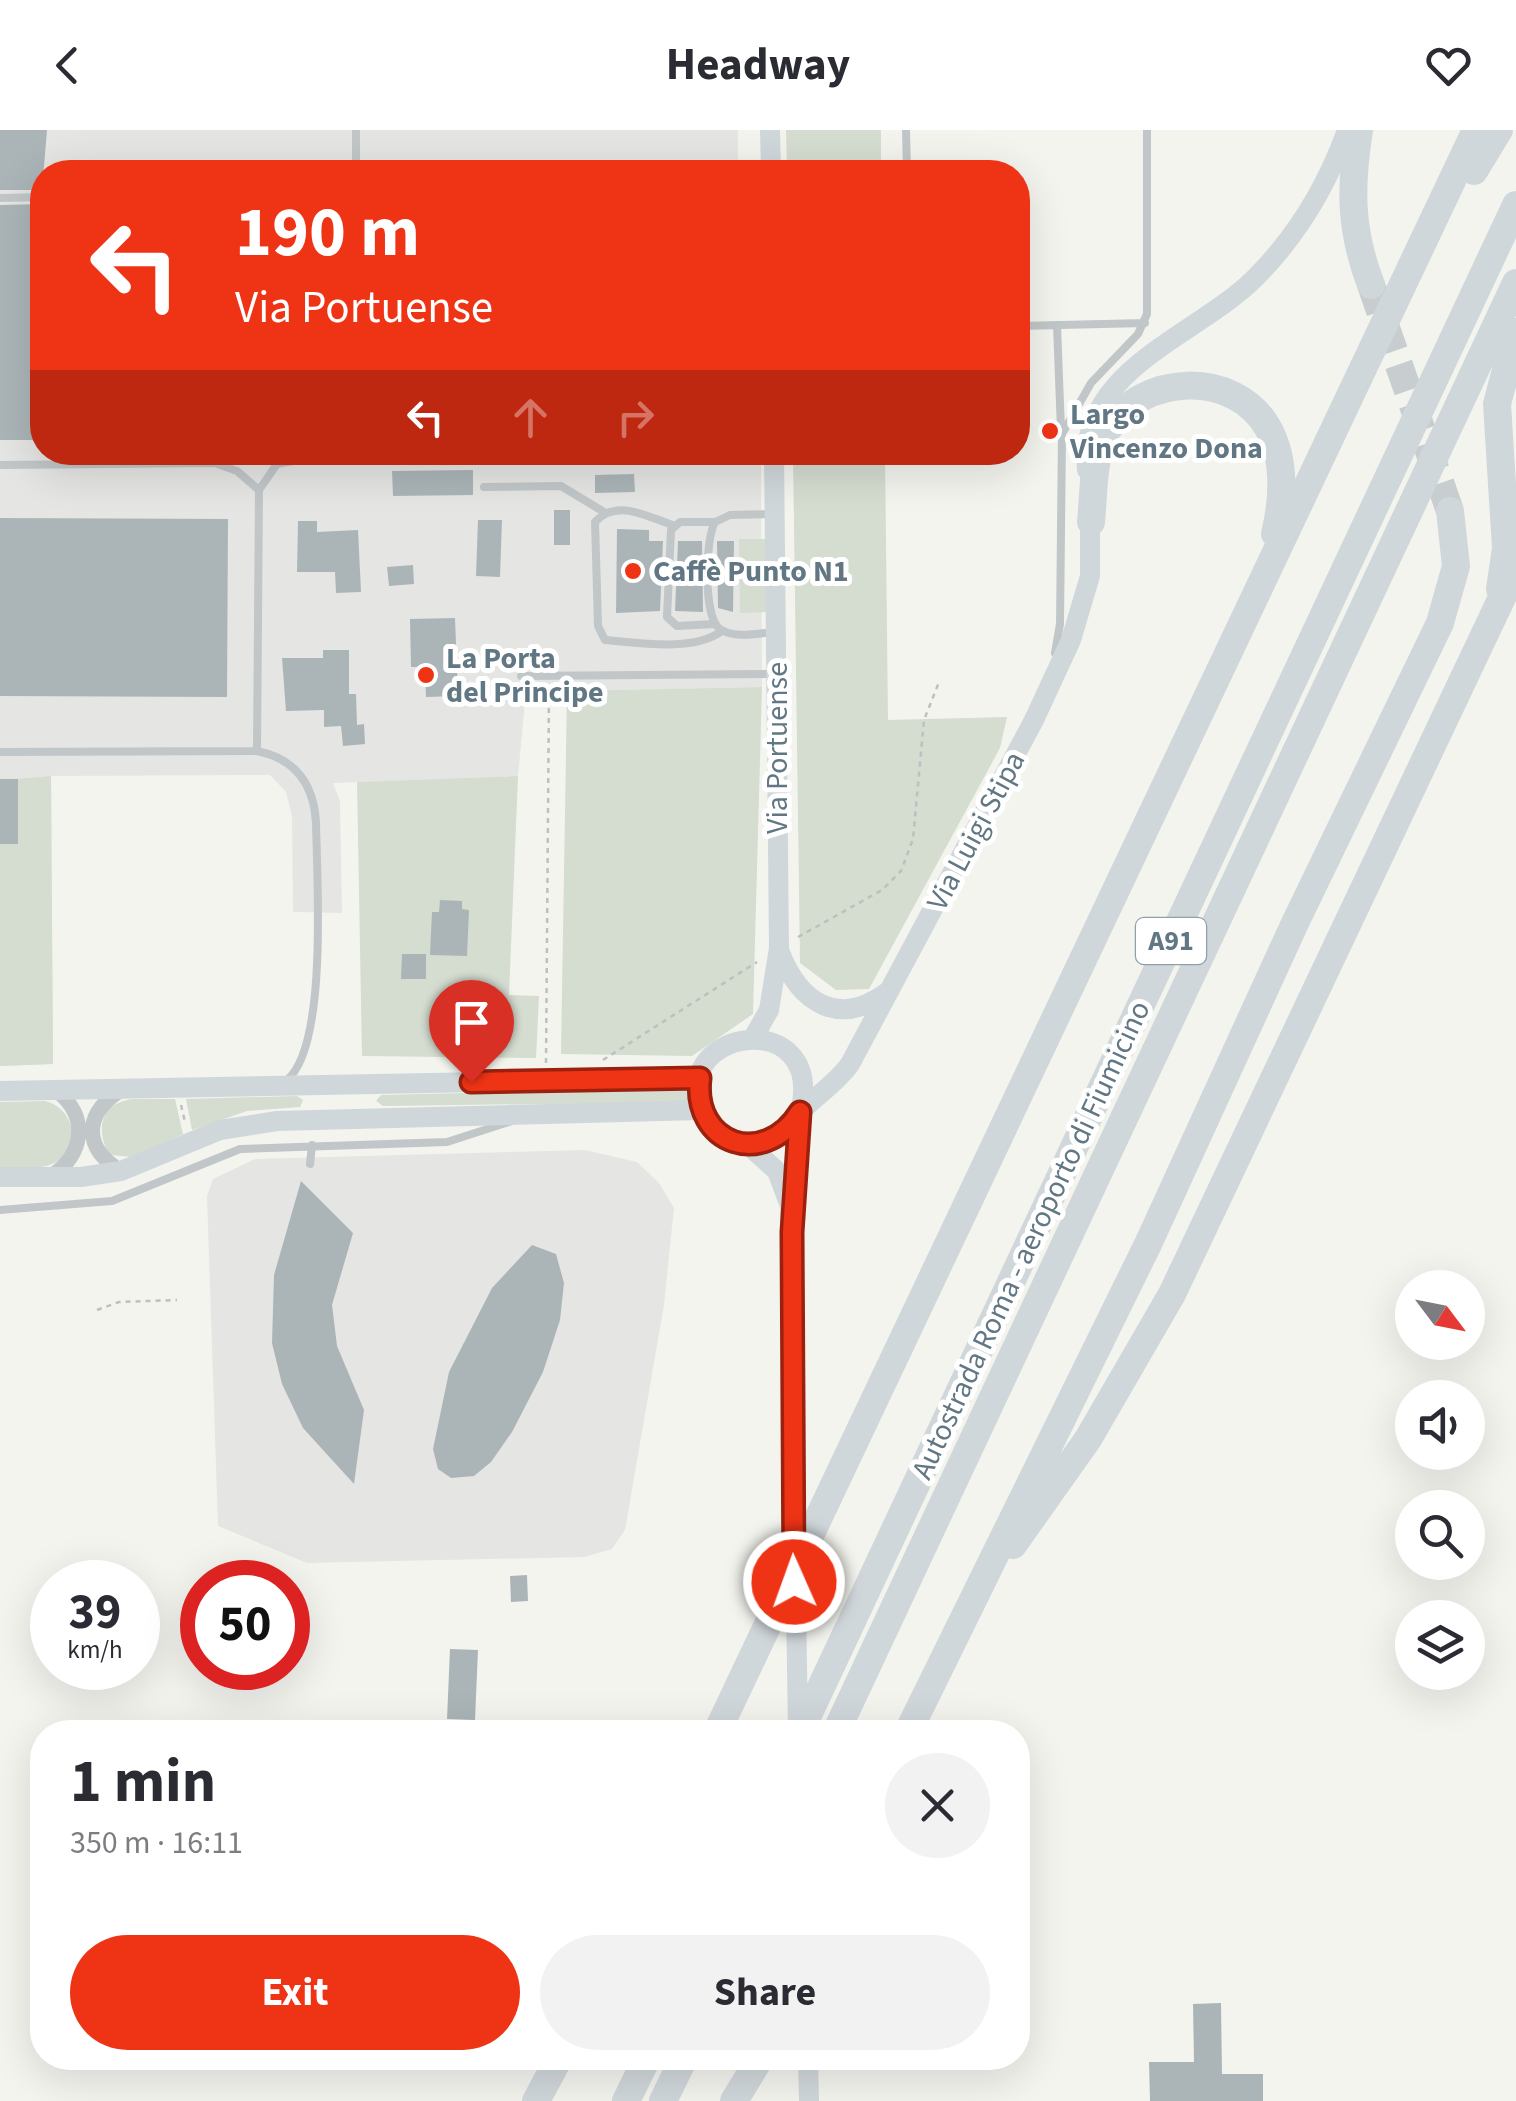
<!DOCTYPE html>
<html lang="en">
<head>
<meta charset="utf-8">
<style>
  :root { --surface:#fff; --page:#f2f2f3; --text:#2b2b33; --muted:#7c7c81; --accent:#ef3315 }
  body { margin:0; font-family:"Source Sans 3",sans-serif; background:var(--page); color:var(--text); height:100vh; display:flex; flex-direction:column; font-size:38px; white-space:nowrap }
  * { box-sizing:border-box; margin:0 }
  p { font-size:32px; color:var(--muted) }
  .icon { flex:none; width:55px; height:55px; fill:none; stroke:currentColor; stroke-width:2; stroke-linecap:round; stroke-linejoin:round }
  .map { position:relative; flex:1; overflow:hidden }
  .panel { position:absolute; left:30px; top:1590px; width:1000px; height:350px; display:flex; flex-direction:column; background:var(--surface); border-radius:40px; box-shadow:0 10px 40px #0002 }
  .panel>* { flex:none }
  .banner { position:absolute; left:30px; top:30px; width:1000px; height:305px; border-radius:40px; box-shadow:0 10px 40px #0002; background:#ef3315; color:#fff; overflow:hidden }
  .needle { width:65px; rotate:122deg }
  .controls { position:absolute; left:1395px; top:1140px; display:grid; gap:20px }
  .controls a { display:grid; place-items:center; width:90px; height:90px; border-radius:50%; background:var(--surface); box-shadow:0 10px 40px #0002; font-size:50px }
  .speed { position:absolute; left:30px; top:1430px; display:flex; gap:20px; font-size:50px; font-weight:700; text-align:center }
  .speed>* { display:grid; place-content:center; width:130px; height:130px; border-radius:50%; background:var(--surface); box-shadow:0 10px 40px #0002; line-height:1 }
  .speed small { font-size:25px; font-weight:400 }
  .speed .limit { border:15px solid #d22; background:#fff; color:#111 }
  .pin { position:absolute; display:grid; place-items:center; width:85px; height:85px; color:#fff; margin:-102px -42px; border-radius:50% 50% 50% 0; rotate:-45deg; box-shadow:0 0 10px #0007 }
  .pin .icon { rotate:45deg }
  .me { position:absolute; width:110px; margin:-55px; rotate:358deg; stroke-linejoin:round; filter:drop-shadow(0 0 8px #0008) }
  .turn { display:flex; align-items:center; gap:35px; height:210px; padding:0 40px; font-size:45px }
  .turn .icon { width:130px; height:130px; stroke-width:2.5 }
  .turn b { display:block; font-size:70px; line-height:85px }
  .lanes { display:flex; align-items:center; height:95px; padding:0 40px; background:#0003; justify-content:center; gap:50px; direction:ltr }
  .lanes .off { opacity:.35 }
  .round { display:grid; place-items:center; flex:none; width:105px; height:105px; border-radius:52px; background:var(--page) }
  .overview { display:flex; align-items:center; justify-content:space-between; height:170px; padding:0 40px }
  h1 { font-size:60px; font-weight:700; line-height:75px }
  .action { display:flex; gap:20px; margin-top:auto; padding:20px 40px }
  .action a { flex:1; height:115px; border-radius:60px; background:var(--accent); color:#fff; font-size:40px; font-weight:700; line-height:115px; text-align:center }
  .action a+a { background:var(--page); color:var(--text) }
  header { display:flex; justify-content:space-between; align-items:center; height:130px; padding:0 40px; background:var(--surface); font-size:45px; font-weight:700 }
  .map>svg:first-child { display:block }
  .built { fill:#e5e5e3 }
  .green { fill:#d5dcd0 }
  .building { fill:#abb5b8 }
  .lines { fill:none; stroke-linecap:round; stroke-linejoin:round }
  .highway-tunnel { stroke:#c8cecf; stroke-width:28; stroke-dasharray:28 14; stroke-linecap:butt }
  .path { stroke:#bdbfc1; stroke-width:2.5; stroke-dasharray:5 5; stroke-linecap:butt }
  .lane { stroke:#c1c6c8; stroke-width:8 }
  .street { stroke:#c1c6c8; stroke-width:15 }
  .secondary { stroke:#d0d7da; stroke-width:20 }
  .highway { stroke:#d0d7da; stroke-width:28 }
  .route-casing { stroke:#9b210e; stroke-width:25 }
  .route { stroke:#ef3315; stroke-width:18 }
  .poi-dot { fill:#ef3315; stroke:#fff; stroke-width:4 }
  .labels { text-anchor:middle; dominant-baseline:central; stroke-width:10; stroke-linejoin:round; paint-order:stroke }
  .shield { fill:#fff; stroke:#90a0a8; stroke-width:2.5 }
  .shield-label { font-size:28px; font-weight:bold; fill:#617783 }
  .poi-label { font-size:30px; font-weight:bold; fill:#617783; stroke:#fff; text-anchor:start }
  .street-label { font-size:30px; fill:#617783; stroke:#fff }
</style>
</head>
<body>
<header><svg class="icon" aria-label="back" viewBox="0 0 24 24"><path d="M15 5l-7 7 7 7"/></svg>Headway<svg class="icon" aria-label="heart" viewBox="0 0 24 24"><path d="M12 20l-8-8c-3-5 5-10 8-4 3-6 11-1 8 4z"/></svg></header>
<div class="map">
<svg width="1516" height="1971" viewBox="0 0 1516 1971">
  <rect width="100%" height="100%" fill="#f4f4ef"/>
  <path class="built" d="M0,0H738V42H42V322L761,323L762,557L526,562L518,646L333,653L340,671L342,783L293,782L292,686L286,662L270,645L51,646L53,934L0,936Z
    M585,1020L637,1032L659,1053L674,1078L664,1175L625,1400L612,1419L584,1427L307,1433L218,1396L207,1066L213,1049L255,1029Z"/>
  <path class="green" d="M786,0H881V42H787Z
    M793,323H885L888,590L1007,587L1000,618L869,859L836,860L800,833Z
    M739,409H766L768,482L740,483Z
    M762,557L753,884L692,926L561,924L567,561Z
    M51,646L53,934L0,936V714L18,713V649Z
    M518,646L509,865L539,866L536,928L362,926L357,652Z
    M695,958V972L383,976L376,971L381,965Z
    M297,966L303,970L300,977L247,981L192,1000L186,969Z
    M133,969H175L183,1004L134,1027L109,1025C96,1000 99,973 133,969Z
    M45,971C74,978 83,1016 56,1032C41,1041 17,1037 0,1037V972Z"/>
  <path class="building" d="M0,0H47L42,60H0Z
    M42,74V310H0V75Z
    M473,340V365L393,366L392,341Z
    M634,344L635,362L595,363V345Z
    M554,380H570V415H554Z
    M0,388L228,389L227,567L0,566Z
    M478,390H502L500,447L476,446Z
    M298,391H317V402L358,400L361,462L336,463L335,442H297Z
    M617,399L649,400V411H663L660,481L616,483Z
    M678,411H702L703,482L675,481Z
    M717,411H734L733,482L718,478Z
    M413,435L414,454L389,456L387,437Z
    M455,488L458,566L426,567L425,537H411L410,489Z
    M323,520H349V564H356L357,595L364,594L365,614L343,616L341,596L324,597V580L286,581L282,528H323Z
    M0,649H18V714H0Z
    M440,770L462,771V779L469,780L467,826L430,825L432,782H439Z
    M402,824H426V849H401Z
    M301,1051L353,1103L332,1175L337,1216L364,1280L354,1354L303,1298L282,1254L272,1213L274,1145Z
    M532,1115L556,1124L564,1153L560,1190L543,1242L512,1302L491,1332L474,1346L451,1348L438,1339L433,1319L449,1242L492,1158Z
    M527,1445L528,1471L511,1472L510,1446Z
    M450,1519L478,1520L475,1590L447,1589Z
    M1221,1873L1222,1944H1263V1971H1150L1149,1932H1194L1193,1874Z"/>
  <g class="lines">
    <path class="highway-tunnel" d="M1371,155L1450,381"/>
    <path class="path" d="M798,807L882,760L901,741L913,709L924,590L939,552
      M603,930L757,832
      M546,933L549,561
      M181,975L185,992
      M97,1180L119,1172L177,1170"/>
    <path class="lane" d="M906,0L907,42
      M356,42V0
      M0,68L42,67
      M1057,195L1061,300
      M1018,196L1145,193
      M0,335L215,333L237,341L259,360
      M484,357L561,356L604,382
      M770,384L730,385L715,392C705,409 703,488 720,499C734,509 758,503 775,502
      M675,396C648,387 617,368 595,392L598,496L605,510C641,513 693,522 722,501
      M714,494L677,496L667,487L671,400L680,392H715
      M1055,523L1060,494L1062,304L1091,253L1138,204L1147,184V0
      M521,546L772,544
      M257,621L259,360L277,334L339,322
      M0,622L257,621C296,629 314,655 316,693C317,749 328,916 287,950
      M310,1034L312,1015
      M0,1080L112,1071L240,1019L447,1012L515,990"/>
    <path class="street" d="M118,962C83,986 84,1019 121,1041
      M51,1046C84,1025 89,987 58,962"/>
    <path class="secondary" d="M770,0L771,42
      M1087,340C1078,239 1196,207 1255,148C1297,106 1327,56 1347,0
      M779,820C800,875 840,899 890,860
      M753,908L769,880L779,818L774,322
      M0,961L700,948
      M748,1015L777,1041L790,1076L798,1602
      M0,1047H81L121,1041L220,1000L277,991L701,980
      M791,1102L800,982C827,875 667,897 702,982C714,1012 753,1024 780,1006C790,1000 793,991 800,983C816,965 836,954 850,934L1034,590L1071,510L1090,446V378
      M808,1928L809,1971"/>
    <path class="highway" d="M1359,0C1350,57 1350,100 1371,155
      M1474,41L1499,0
      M1091,392C1094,362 1092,328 1107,301C1140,243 1235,239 1268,298C1286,330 1283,370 1275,404
      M1500,459L1506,418L1497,274L1516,202
      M1013,1415L1088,1309L1172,1164L1516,438
      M717,1602L1476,0
      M800,1602L1516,75
      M836,1602L1516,153
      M908,1602L1149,1112L1295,793L1440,493L1456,436L1450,381
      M536,1971L559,1928
      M626,1971L647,1928
      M663,1971L684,1928
      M734,1971L760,1928"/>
  </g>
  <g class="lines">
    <defs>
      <path id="route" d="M471,952L700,948C692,1015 764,1039 800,982L792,1102L794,1452"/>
    </defs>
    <use href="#route" class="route-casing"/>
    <use href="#route" class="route"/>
  </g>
  <g class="poi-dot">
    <circle cx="1050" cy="301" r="10"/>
    <circle cx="633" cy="441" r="10"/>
    <circle cx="426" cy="545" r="10"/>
  </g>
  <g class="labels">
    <rect class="shield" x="1136" y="788" width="70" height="46" rx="8"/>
    <g class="shield-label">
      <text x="1171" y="811">A91</text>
    </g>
    <g class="poi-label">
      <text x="1070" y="284">Largo<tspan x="1070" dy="34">Vincenzo Dona</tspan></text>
      <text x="653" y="441">Caffè Punto N1</text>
      <text x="446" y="528">La Porta<tspan x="446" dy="34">del Principe</tspan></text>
    </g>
    <g class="street-label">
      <text transform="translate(777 618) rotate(-90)">Via Portuense</text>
      <text transform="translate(976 701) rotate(-62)">Via Luigi Stipa</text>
      <text transform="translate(1031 1110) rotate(-65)">Autostrada Roma - aeroporto di Fiumicino</text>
    </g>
  </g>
</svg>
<div class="controls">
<a><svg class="needle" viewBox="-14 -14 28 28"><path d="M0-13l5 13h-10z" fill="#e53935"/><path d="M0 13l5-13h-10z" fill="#7c7c81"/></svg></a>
<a><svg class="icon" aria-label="sound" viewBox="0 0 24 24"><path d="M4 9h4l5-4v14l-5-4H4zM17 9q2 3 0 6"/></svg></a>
<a><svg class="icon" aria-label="search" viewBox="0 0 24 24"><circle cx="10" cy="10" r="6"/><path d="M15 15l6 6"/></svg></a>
<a><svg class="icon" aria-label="layers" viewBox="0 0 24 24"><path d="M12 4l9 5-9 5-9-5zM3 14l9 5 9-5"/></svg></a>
</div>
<div class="speed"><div>39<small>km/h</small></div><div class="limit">50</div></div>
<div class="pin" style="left:471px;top:952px;background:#d93025"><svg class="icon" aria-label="arrive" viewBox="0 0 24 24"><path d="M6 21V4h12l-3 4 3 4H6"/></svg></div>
<svg class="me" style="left:794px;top:1452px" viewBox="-20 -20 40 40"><circle r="17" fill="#ef3315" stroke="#fff" stroke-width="3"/><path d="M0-11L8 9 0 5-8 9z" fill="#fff"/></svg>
<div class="banner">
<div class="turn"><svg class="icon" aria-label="left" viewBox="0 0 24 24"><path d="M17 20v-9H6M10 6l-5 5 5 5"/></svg><div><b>190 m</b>Via Portuense</div></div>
<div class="lanes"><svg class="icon" aria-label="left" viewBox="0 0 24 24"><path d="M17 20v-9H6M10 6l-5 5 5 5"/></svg><svg class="icon off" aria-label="ahead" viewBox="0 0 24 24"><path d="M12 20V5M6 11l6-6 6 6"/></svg><svg class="icon off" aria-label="right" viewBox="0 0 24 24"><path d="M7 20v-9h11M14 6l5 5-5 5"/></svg></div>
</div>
<section class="panel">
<div class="overview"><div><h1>1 min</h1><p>350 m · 16:11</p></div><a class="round"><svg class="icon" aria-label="close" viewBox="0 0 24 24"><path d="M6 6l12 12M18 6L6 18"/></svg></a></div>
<div class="action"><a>Exit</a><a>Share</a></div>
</section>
</div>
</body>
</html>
